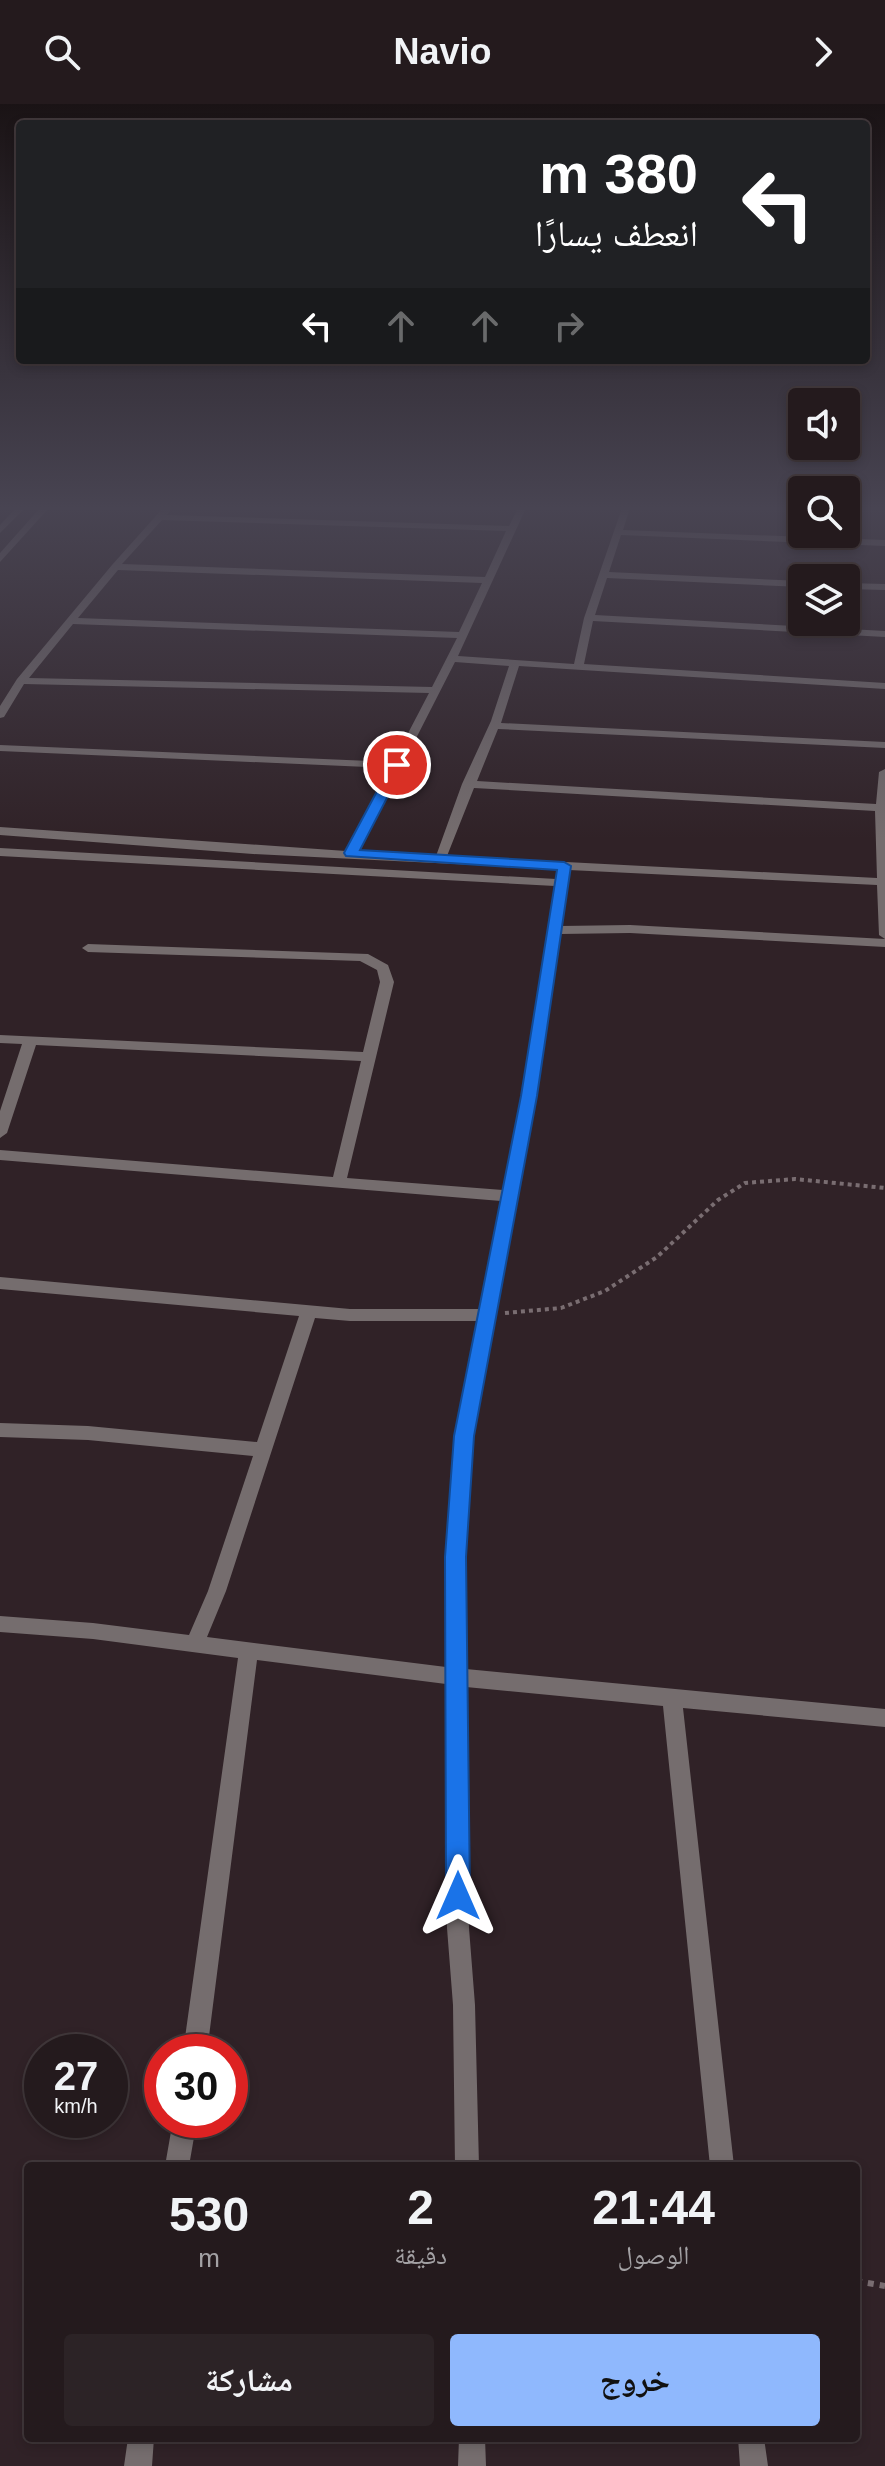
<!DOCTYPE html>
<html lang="ar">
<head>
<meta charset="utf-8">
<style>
  :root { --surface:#241a1d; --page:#2c2326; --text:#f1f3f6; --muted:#a3a1a4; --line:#41383b; --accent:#8fb8fd }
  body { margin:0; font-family:Arial,"Noto Naskh Arabic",sans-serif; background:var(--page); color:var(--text); direction:rtl; height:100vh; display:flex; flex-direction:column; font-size:30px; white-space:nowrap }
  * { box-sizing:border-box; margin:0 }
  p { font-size:26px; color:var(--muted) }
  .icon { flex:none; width:44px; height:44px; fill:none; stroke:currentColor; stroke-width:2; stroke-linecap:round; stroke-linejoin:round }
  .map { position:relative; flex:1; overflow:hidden; direction:ltr }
  .drawer { position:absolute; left:24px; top:2058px; width:836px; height:280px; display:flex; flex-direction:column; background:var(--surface); border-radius:8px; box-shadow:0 4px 12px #0003,0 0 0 2px var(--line); direction:rtl }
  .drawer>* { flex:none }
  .hud { position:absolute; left:16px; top:16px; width:854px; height:244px; border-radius:8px; box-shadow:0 4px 12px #0003,0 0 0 2px var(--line); direction:rtl; background:#202124; color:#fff; overflow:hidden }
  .buttons { position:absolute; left:788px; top:284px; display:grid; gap:16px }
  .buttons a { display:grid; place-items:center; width:72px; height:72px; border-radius:8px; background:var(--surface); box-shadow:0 4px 12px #0003,0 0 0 2px var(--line); font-size:40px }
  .speed { position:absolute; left:24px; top:1930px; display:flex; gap:16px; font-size:40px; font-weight:700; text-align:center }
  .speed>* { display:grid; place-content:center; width:104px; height:104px; border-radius:50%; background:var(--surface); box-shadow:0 4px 12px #0003,0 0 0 2px var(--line); line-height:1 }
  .speed small { font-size:20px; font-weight:400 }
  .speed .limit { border:12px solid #d22; background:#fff; color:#111 }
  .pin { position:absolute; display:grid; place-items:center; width:68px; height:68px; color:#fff; margin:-34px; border:4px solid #fff; border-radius:50%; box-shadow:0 2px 8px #0007 }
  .me { position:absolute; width:88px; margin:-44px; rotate:0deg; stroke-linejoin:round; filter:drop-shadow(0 0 6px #0008) }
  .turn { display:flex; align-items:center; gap:28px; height:168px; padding:0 40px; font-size:36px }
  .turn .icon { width:104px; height:104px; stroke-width:2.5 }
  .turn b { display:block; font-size:56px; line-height:68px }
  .lanes { display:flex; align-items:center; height:76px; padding:0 40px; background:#0003; justify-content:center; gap:40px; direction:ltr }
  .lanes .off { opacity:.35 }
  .eta { display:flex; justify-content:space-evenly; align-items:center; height:136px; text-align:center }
  .eta b { font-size:48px; font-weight:800; line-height:56px }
  .action { display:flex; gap:16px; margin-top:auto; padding:16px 40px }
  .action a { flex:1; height:92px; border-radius:8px; background:var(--accent); color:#111; font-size:32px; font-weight:800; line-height:92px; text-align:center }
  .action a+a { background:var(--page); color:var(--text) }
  header { display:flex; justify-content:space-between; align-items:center; height:104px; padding:0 40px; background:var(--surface); font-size:36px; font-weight:800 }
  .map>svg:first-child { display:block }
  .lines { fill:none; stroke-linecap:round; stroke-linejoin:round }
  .path-far1 { stroke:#796d71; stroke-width:4; stroke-dasharray:4 4; stroke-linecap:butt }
  .path { stroke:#796d71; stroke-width:6; stroke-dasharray:6 6; stroke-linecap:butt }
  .minor { fill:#756d6e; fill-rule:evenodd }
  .route { fill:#1a73e8; stroke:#114b97; stroke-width:2 }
</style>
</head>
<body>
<header><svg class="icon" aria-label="forward" viewBox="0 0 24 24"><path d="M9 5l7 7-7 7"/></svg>Navio<svg class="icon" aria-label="search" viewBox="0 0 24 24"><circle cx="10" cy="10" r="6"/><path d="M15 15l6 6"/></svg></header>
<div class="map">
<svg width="885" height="2362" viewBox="0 0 885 2362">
  <rect width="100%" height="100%" fill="#302227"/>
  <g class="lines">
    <path class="path-far1" d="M505,1209L561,1204L605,1187L657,1153L718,1096L745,1079L795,1075L885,1084"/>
    <path class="path" d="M856,2177L885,2182"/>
    <path class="minor" d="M16,404H25L0,429V421Z
      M40,404H49L0,458V449Z
      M163,404H172L167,411L509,422L518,404H526L458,552L574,560L584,514L622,404H630L623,426L885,436V442L621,431L609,468L802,477V483L607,474L595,511L885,527V533L593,517L584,560L885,579V585L519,562L501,619L885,638V644L498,625L477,677L876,700L879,668L885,665V835L879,831L877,781L569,766L561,822L630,821L885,835V843L630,829L560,830L536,992L473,1332L464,1453L466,1565L885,1605V1623L683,1604L734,2062H710L663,1602L466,1583L469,1824L475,1901L479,2062H455L453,1901L447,1824L446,1580L257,1556L207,1948H183L238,1554L93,1535L0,1528V1512L93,1519L189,1531L208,1487L253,1352L88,1336L0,1333V1319L88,1322L257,1338L299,1212L0,1185V1173L350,1205H480L501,1097L0,1056V1046L333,1073L361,957L36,941L7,1029L0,1034V1007L22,940L0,939V931L363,948L380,878L377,866L360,857L88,848L82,844L88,840L368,850L388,861L394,878L347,1074L503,1086L522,992L555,782L0,752V744L556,775L558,765L253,750L0,731V723L346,747L390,664L0,647V641L393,658L429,589L24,580L4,613L0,614V602L17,575L112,461ZM162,416L506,427L485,473L122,460ZM118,466L482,479L459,528L78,514ZM73,520L457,534L432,583L29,574ZM455,558L509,562L491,617L462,680L436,752L358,748ZM474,684L875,707L877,774L447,752ZM315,1214L350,1217H478L455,1332L446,1453V1563L207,1533L226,1487Z
      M846,479L885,480V486L846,485Z
      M173,2016H197L189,2062H165Z
      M128,2334H154L152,2362H124Z
      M459,2334H485L486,2362H458Z
      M738,2334H764L768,2362H740Z"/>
  </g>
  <linearGradient id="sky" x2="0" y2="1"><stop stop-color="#1a1315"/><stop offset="0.55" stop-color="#484452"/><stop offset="1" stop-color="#484452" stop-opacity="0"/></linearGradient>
  <rect width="885" height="735" fill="url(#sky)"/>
  <path class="route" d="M397,657L404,661L360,746L564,758L571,762L537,992L474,1332L466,1453L470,1792L467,1801L458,1805L449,1801L446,1792L445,1453L454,1332L521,992L557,766L346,752L344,749L391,661Z"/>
</svg>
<div class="buttons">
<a><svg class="icon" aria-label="sound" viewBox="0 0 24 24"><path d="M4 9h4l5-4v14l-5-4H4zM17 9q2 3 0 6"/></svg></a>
<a><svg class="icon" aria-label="search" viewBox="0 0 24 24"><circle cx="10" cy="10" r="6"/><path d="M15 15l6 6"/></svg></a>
<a><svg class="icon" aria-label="layers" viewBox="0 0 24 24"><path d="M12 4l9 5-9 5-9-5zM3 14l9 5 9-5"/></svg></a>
</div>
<div class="speed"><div>27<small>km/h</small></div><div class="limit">30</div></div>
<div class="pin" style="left:397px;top:661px;background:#d93025"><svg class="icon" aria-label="arrive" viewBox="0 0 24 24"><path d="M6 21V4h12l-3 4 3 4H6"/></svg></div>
<svg class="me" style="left:458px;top:1792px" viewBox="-20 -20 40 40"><path d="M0-17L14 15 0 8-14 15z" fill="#1a73e8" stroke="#fff" stroke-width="4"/></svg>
<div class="hud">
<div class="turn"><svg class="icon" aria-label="left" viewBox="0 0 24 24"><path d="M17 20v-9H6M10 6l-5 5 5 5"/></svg><div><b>380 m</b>انعطف يسارًا</div></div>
<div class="lanes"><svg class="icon" aria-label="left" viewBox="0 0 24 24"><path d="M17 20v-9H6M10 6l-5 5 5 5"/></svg><svg class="icon off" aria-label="ahead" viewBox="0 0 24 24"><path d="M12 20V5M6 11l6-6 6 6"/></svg><svg class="icon off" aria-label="ahead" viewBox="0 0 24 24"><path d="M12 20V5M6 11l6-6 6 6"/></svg><svg class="icon off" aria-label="right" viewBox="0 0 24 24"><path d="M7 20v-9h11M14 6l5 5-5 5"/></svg></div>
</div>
<section class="drawer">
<div class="eta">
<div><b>21:44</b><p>الوصول</p></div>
<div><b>2</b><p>دقيقة</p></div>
<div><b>530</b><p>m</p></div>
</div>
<div class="action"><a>خروج</a><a>مشاركة</a></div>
</section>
</div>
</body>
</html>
